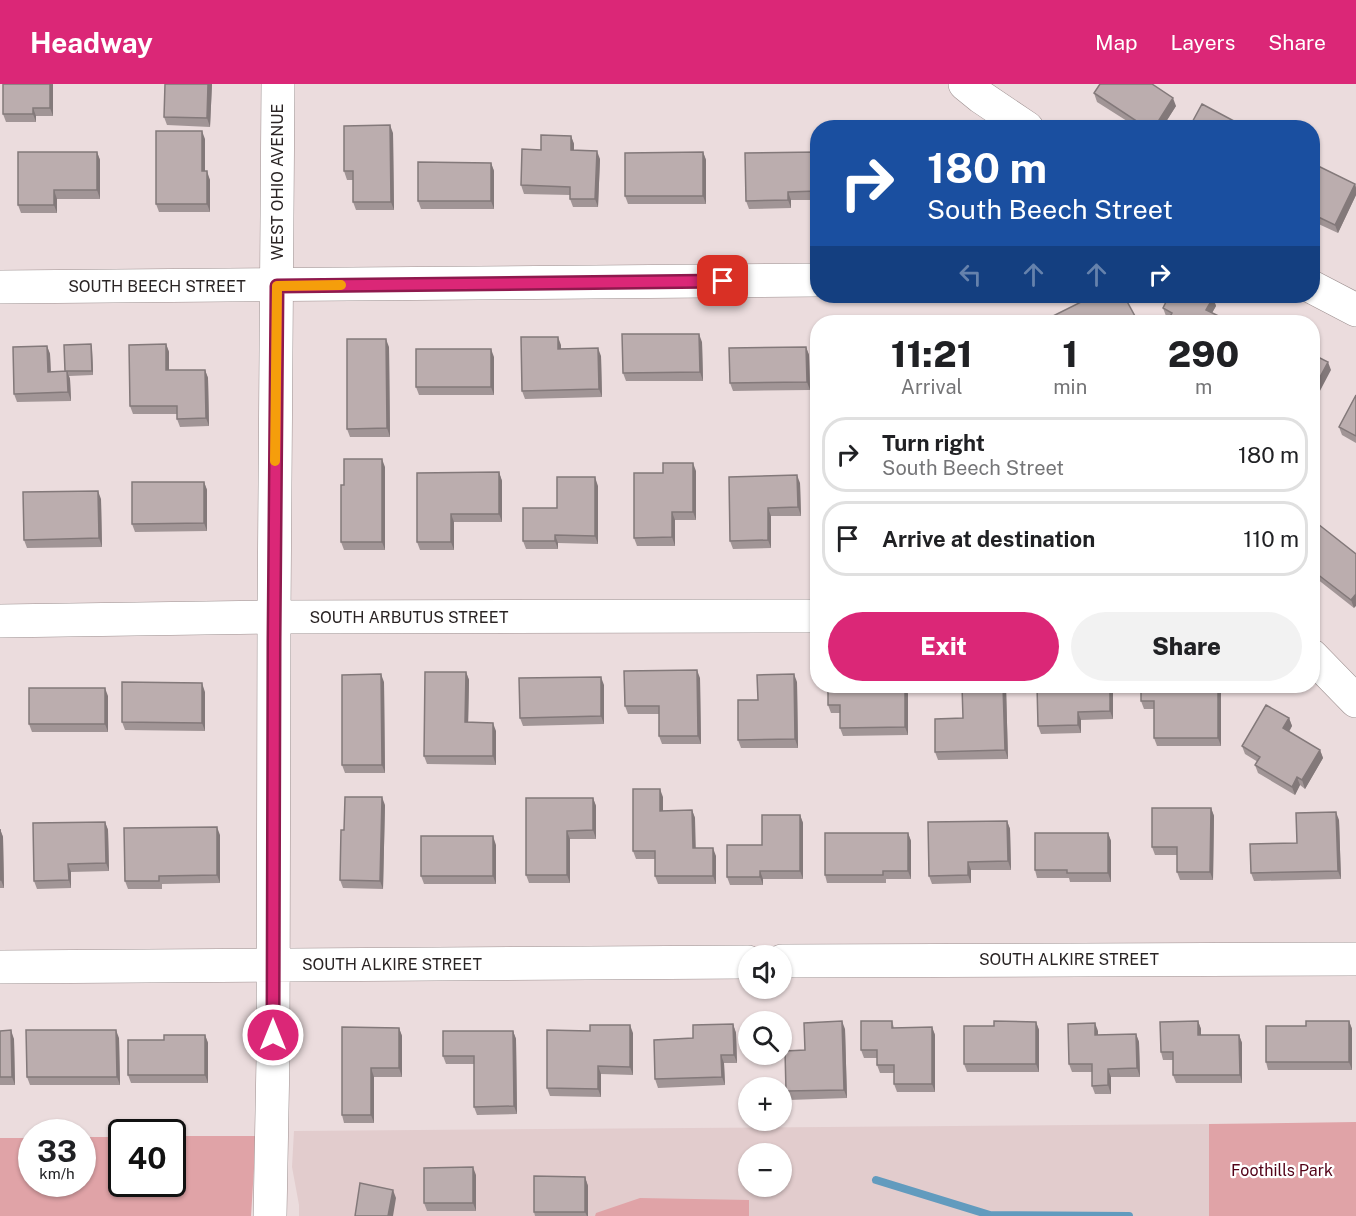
<!DOCTYPE html>
<html lang="en">
<head>
<meta charset="utf-8">
<style>
  :root { --surface:#fff; --page:#f2f2f2; --text:#202124; --muted:#757577; --line:#e0e0e0; --accent:#db2777 }
  body { margin:0; font-family:"Public Sans",sans-serif; background:var(--page); color:var(--text); height:100vh; display:flex; flex-direction:column; font-size:22px; white-space:nowrap }
  * { box-sizing:border-box; margin:0 }
  p { font-size:20px; color:var(--muted) }
  .icon { flex:none; width:33px; height:33px; fill:none; stroke:currentColor; stroke-width:2; stroke-linecap:round; stroke-linejoin:round }
  .map { position:relative; flex:1; overflow:hidden }
  .details { position:absolute; left:810px; top:231px; width:510px; height:378px; display:flex; flex-direction:column; background:var(--surface); border-radius:24px; box-shadow:0 2px 4px #0004 }
  .details>* { flex:none }
  .top-card { position:absolute; left:810px; top:36px; width:510px; height:183px; border-radius:24px; box-shadow:0 2px 4px #0004; background:#1a4fa0; color:#fff; overflow:hidden }
  .tools { position:absolute; left:738px; top:861px; display:grid; gap:12px }
  .tools a { display:grid; place-items:center; width:54px; height:54px; border-radius:50%; background:var(--surface); box-shadow:0 2px 4px #0004; font-size:30px }
  .speed { position:absolute; left:18px; top:1035px; display:flex; gap:12px; font-size:30px; font-weight:700; text-align:center }
  .speed>* { display:grid; place-content:center; width:78px; height:78px; border-radius:50%; background:var(--surface); box-shadow:0 2px 4px #0004; line-height:1 }
  .speed small { font-size:15px; font-weight:400 }
  .speed .limit { border:3px solid #111; border-radius:9px; background:#fff; color:#111 }
  .pin { position:absolute; display:grid; place-items:center; width:51px; height:51px; color:#fff; margin:-26px; border-radius:12px; box-shadow:0 3px 9px #0006 }
  .me { position:absolute; width:66px; margin:-33px; rotate:0deg; stroke-linejoin:round; filter:drop-shadow(0 0 4px #0008) }
  .turn { display:flex; align-items:center; gap:21px; height:126px; padding:0 18px; font-size:27px }
  .turn .icon { width:78px; height:78px; stroke-width:2.5 }
  .turn b { display:block; font-size:42px; line-height:51px }
  .lanes { display:flex; align-items:center; height:57px; padding:0 18px; background:#0003; justify-content:center; gap:30px; direction:ltr }
  .lanes .off { opacity:.35 }
  .eta { display:flex; justify-content:space-evenly; align-items:center; height:102px; text-align:center }
  .eta b { font-size:36px; font-weight:800; line-height:42px }
  .primary-button { display:flex; gap:12px; margin-top:auto; padding:12px 18px }
  .primary-button a { flex:1; height:69px; border-radius:36px; background:var(--accent); color:#fff; font-size:24px; font-weight:800; line-height:69px; text-align:center }
  .primary-button a+a { background:var(--page); color:var(--text) }
  ul { padding:0; list-style:none }
  li { display:flex; align-items:center; gap:18px; height:75px; margin:0 12px 9px; padding:0 6px; border:3px solid var(--line); border-radius:24px }
  li div { flex:1 }
  li b { display:block; font-size:22px }
  li em { font-style:normal }
  header { display:flex; align-items:center; gap:36px; box-sizing:border-box; height:84px; padding:0 30px; background:var(--accent); color:#fff }
  header strong { font-size:28px }
  nav { display:flex; gap:33px; margin-inline-start:auto; font-size:21px }
  .map>svg:first-child { display:block }
  .built { fill:#e2cccd; fill-rule:evenodd }
  .green { fill:#e0a3a7 }
  .lines { fill:none; stroke-linecap:round; stroke-linejoin:round }
  .stream { stroke:#629bbe; stroke-width:8 }
  .minor-casing { stroke:#9c8f8f; stroke-width:34 }
  .minor { stroke:#fff; stroke-width:33 }
  .wall { fill:#a19596 }
  .shaded-wall { fill:#83797a }
  .building { fill:#bbadae; stroke:#83797a; stroke-width:1.5 }
  .route-casing { stroke:#8e194d; stroke-width:15 }
  .route { stroke:#db2777; stroke-width:10 }
  .slow { stroke:#f59e0b; stroke-width:10 }
  .labels { text-anchor:middle; dominant-baseline:central; stroke-width:4.5; stroke-linejoin:round; paint-order:stroke }
  .street-label { font-size:16px; fill:#2a2424; stroke:#fff }
  .park-label { font-size:16px; fill:#530318; stroke:#fff }
</style>
</head>
<body>
<header>
<strong>Headway</strong>
<nav><a>Map</a><a>Layers</a><a>Share</a></nav>
</header>
<div class="map">
<svg width="1356" height="1132" viewBox="0 0 1356 1132">
  <rect width="100%" height="100%" fill="#ebdcdd"/>
  <path class="built" d="M1209,1040V1132H299V1121L292,1083L294,1047ZM748,1070H782V1102H748Z"/>
  <path class="green" d="M1356,1038V1132H1209V1040Z
    M173,1052H256L251,1132H0V1054H31L32,1100H82L83,1053H121L122,1100H172Z
    M640,1114L749,1116V1132H595L596,1129Z"/>
  <g class="lines">
    <path class="stream" d="M876,1096L990,1131L1129,1132"/>
    <defs>
      <path id="minor" d="M965,0L981,13L1027,44
        M0,203L818,196
        M1312,203L1356,226
        M0,537L274,533L818,532
        M1312,572L1356,617
        M782,877L1356,875
        M0,883L748,878
        M270,1132L273,974L274,533L278,0"/>
    </defs>
    <use href="#minor" class="minor-casing"/>
    <use href="#minor" class="minor"/>
  </g>
  <path class="wall" d="M53,0V32H36V38H6L3,30Z
    M212,0L210,43L167,41L164,33Z
    M1094,9L1176,22L1162,44H1138L1097,18Z
    M393,49L394,126H356L353,118V96H347L344,87Z
    M571,52L574,60V66L600,75L598,123H573L570,115V111L524,110L521,101L541,66Z
    M205,55V87L210,96V128H159L156,120Z
    M97,68L100,76V115H57V129H21L18,121Z
    M703,68L706,76V120H628L625,112Z
    M817,68L818,116H791V124L749,125L746,117Z
    M491,79L494,87V125H421L418,117Z
    M1312,79L1355,100L1356,104V111L1338,149L1312,137Z
    M1213,214L1216,222L1212,229L1170,234L1166,232L1163,224Z
    M1136,234L1137,238H1044Z
    M702,258L703,297H626L623,289Z
    M91,260L92,264L93,291L69,292L70,295L71,317L17,318L14,310L47,262L50,270L51,288L65,287Z
    M166,260L169,268V286H205L208,294L209,342L180,343L177,335V330H133L130,322Z
    M561,261V265L601,272L602,313L525,315L522,307Z
    M389,263L390,353H350L347,345Z
    M806,263L809,271L810,306L733,307L730,299Z
    M494,273V311H419L416,303Z
    M1356,311V359L1342,351L1339,343Z
    M385,383V466H344L341,458Z
    M696,387V436H675V462H637L634,454L663,389Z
    M499,388L502,397V438H454V466H420L417,458Z
    M729,393L800,399L801,432H771V464L733,465L730,457Z
    M204,398L207,406V447L135,448L132,440Z
    M598,402V460L558,459V465H526L523,457L557,424Z
    M101,415L102,463L27,464L24,456Z
    M1312,447L1356,470L1354,524L1312,491Z
    M466,588L469,596L468,638L496,647V681L427,680L424,672Z
    M700,594L701,660H662L659,652V630H628L625,622Z
    M384,598L385,689H345L342,681Z
    M797,598L798,664H741L738,656L758,616Z
    M604,601V640L523,642L520,634Z
    M868,602V603L905,602L908,610V651L843,652L840,644V629H831L828,621Z
    M1006,602L1008,675L938,676L935,668L963,634Z
    M1113,602V635L1081,636V649L1041,650L1038,642Z
    M205,608V647L125,646L122,638Z
    M1221,608V662H1157L1154,654V625H1144L1141,617Z
    M108,612V648H32L29,640Z
    M1289,634L1292,642L1289,648L1320,666L1323,674L1305,705L1300,701L1295,711L1258,689L1255,681L1258,678L1245,670L1242,662Z
    M663,713V727L692,726L695,734V764L716,772V800H658L655,792V775H636L633,767Z
    M593,714L596,722V755H570V799H529L526,791Z
    M385,721L383,805L343,804L340,796Z
    M1211,724L1214,732L1213,796H1180L1177,788V771H1155L1152,763Z
    M800,731L803,739V795H763V801H730L727,793L762,761Z
    M1339,736L1341,795L1254,797L1251,789L1297,759Z
    M1007,737L1010,745L1011,786H971V799L932,800L929,792Z
    M105,738L108,746L109,787L71,788V804L37,805L34,797Z
    M0,745L3,753L4,804H0Z
    M908,749L911,757V795H886V799H827L825,791Z
    M1108,749L1111,757V798H1070L1069,794H1037L1035,786Z
    M220,751V799L162,800V805H128L125,797Z
    M496,761V800H424L421,792Z
    M892,937L894,944L932,943L935,951V1008H897L894,1000V989H880L877,981V974H864L861,966Z
    M1198,937L1201,945V951H1239L1242,959V999H1176L1173,991V976H1163L1161,968Z
    M1349,937L1352,945V986H1268L1266,978L1306,942Z
    M1036,938L1039,946V988H967L964,980L994,942Z
    M733,940L736,949L737,979H724L725,1001L658,1004L655,995L693,954Z
    M342,943L399,944L402,952V993H374V1039H344L342,1031Z
    M845,945L847,1014L789,1016L786,1007Z
    M0,947L14,955L15,1001H0Z
    M513,947L516,955L517,1030L477,1031L474,1023V980H446L443,972Z
    M1098,947V951L1136,950L1139,958L1140,993H1111V1010H1095L1092,1002V988H1072L1069,980Z
    M633,949V991L601,990V1013L550,1012L547,1004Z
    M205,951L208,959V999H131L128,991L164,956Z
    M119,954L120,1001H30L27,993Z
    M476,1091V1127H427L424,1119Z
    M585,1093L588,1102V1132H535L534,1128Z"/>
  <path class="shaded-wall" d="M50,0H53V32L50,24Z
    M208,0H212L210,43L207,34Z
    M1173,14L1176,22L1162,44H1154Z
    M33,24L36,32V38L33,30Z
    M390,41L393,49L394,126L391,118Z
    M202,47L205,55V96L202,87Z
    M571,52L574,60V74L571,66Z
    M597,67L600,75L598,123L595,115Z
    M97,68L100,76V115L97,106Z
    M703,68L706,76V120L703,112Z
    M491,79L494,87V125L491,117Z
    M207,87L210,96V128L207,120Z
    M1355,100L1356,104V111L1338,149L1335,141Z
    M54,106L57,115V129L54,121Z
    M788,108L791,116V124L788,116Z
    M1213,214L1216,222L1209,234L1206,226Z
    M699,250L702,258L703,297L700,288Z
    M558,253L561,261V273L558,265Z
    M386,255L389,263L390,353L387,344Z
    M91,260L92,264L93,291L92,287Z
    M166,260L169,268V294L166,286Z
    M47,262L50,270L51,296L48,288Z
    M806,263L809,271L810,306L807,298Z
    M598,264L601,272L602,313L599,305Z
    M491,265L494,273V311L491,303Z
    M1328,278L1331,286L1312,322V308Z
    M205,286L208,294L209,342L206,334Z
    M67,287L70,295L71,317L68,308Z
    M382,375L385,383V466L382,458Z
    M693,379L696,387V436L693,428Z
    M499,388L502,397V438L499,430Z
    M797,391L800,399L801,432L798,423Z
    M595,393L598,402V460L595,452Z
    M204,398L207,406V447L204,439Z
    M98,407L101,415L102,463L99,454Z
    M768,424L771,432V464L768,456Z
    M672,428L675,436V462L672,453Z
    M451,430L454,438V466L451,458Z
    M555,451L558,459V465L555,457Z
    M1356,510V522L1354,524L1351,516Z
    M697,586L700,594L701,660L698,652Z
    M466,588L469,596L468,646L465,638Z
    M381,590L384,598L385,689L382,681Z
    M794,590L797,598L798,664L795,655Z
    M601,593L604,601V640L601,632Z
    M202,599L205,608V647L202,639Z
    M905,602L908,610V651L905,643Z
    M1003,602H1006L1008,675L1005,666Z
    M1110,602H1113V635L1110,627Z
    M1218,602L1221,608V662L1218,654Z
    M105,604L108,612V648L105,640Z
    M1078,628L1081,636V649L1078,641Z
    M1289,634L1292,642L1286,652L1283,644Z
    M493,639L496,647V681L493,672Z
    M1320,666L1323,674L1305,705L1302,696Z
    M1297,693L1300,701L1295,711L1292,703Z
    M660,705L663,713V735L660,727Z
    M382,713L385,721L383,805L380,797Z
    M593,714L596,722V755L593,746Z
    M1211,724L1214,732L1213,796L1210,788Z
    M692,726L695,734L696,772L693,764Z
    M1336,728L1339,736L1341,795L1338,787Z
    M800,731L803,739V795L800,787Z
    M1007,737L1010,745L1011,786L1008,777Z
    M105,738L108,746L109,787L106,779Z
    M217,743L220,751V799L217,791Z
    M0,745L3,753L4,804L1,796Z
    M567,747L570,755V799L567,791Z
    M908,749L911,757V795L908,787Z
    M1108,749L1111,757V798L1108,789Z
    M493,752L496,761V800L493,792Z
    M713,764L716,772V800L713,792Z
    M968,778L971,786V799L968,791Z
    M68,780L71,788V804L69,796Z
    M760,787L763,795V801L760,793Z
    M842,937L845,945L847,1014L844,1006Z
    M1198,937L1201,945V959L1198,951Z
    M1349,937L1352,945V986L1349,978Z
    M1036,938L1039,946V988L1036,980Z
    M1095,939L1098,947V959L1095,951Z
    M733,940L736,949L737,979L734,971Z
    M630,941L633,949V991L630,983Z
    M932,943L935,951V1008L932,1000Z
    M399,944L402,952V993L399,984Z
    M11,946L14,955L15,1001L12,993Z
    M116,946L119,954L120,1001L117,993Z
    M513,947L516,955L517,1030L514,1022Z
    M1136,950L1139,958L1140,993L1137,984Z
    M205,951L208,959V999L205,991Z
    M1239,951L1242,959V999L1240,991Z
    M721,971L724,979L725,1001L722,993Z
    M598,982L601,990V1013L598,1005Z
    M371,984L374,993V1039L371,1031Z
    M1108,985L1111,993V1010L1108,1001Z
    M473,1083L476,1091V1127L473,1119Z
    M585,1093L588,1102V1132H587L585,1128Z
    M393,1106L396,1114L393,1132H388Z"/>
  <path class="building" d="M3,0H50V24H33V30H3Z
    M165,0H208L207,34L164,33Z
    M1100,0H1152L1173,14L1154,44H1147L1094,9Z
    M1202,20L1247,44H1189Z
    M390,41L391,118H353V87H344V42Z
    M156,47H202V87H207V120H156Z
    M541,51L571,52V66L597,67L595,115H570V103L521,101L522,65L541,66Z
    M18,68H97V106H54V121H18Z
    M703,68V112H625V69Z
    M817,68V107L788,108V116L746,117L745,69Z
    M418,78L491,79V117H418Z
    M1312,79L1355,100L1335,141L1312,130Z
    M1093,212H1124L1136,234L1127,238H1044L1043,237Z
    M1169,212H1207L1213,214L1206,226L1231,238H1167L1172,229L1163,224Z
    M622,250H699L700,288L623,289Z
    M521,253H558V265L598,264L599,305L522,307Z
    M347,255H386L387,344L347,345Z
    M91,260L92,287H65L64,261Z
    M166,260V286H205L206,334L177,335V322H130L129,261Z
    M47,262L48,288L67,287L68,308L14,310L13,263Z
    M806,263L807,298L730,299L729,264Z
    M416,265H491V303H416Z
    M1312,270L1328,278L1312,308Z
    M1356,311V352L1339,343Z
    M344,375H382V458H341V401H344Z
    M663,379H693V428H672V453L634,454V389H663Z
    M499,388V430H451V458H417V389Z
    M797,391L798,423L768,424V456L730,457L729,393Z
    M557,393H595V452L555,451V457H523V424H557Z
    M132,398H204V439L132,440Z
    M98,407L99,454L24,456L23,408Z
    M1318,440L1356,470V510L1351,516L1312,486V447Z
    M697,586L698,652H659V622H625L624,587Z
    M425,588H466L465,638L493,639V672H424Z
    M381,590L382,681H342V591Z
    M794,590L795,655L738,656V616H758L757,591Z
    M601,593V632L520,634L519,594Z
    M122,598L202,599V639L122,638Z
    M828,602H865V603L905,602V643L840,644V621H828Z
    M962,602H1003L1005,666L935,668V635L963,634Z
    M1037,602H1110V627L1078,628V641L1038,642Z
    M1141,602H1218V654H1154V617H1141Z
    M29,604H105V640H29Z
    M1266,621L1289,634L1283,644L1320,666L1302,696L1297,693L1292,703L1255,681L1260,673L1242,662Z
    M633,705H660V727L692,726L693,764H713V792H655V767H633Z
    M345,713H382L380,797L340,796L341,746H344Z
    M526,714H593V746L567,747V791H526Z
    M1152,724H1211L1210,788H1177V763H1152Z
    M1336,728L1338,787L1251,789L1250,760L1297,759L1296,729Z
    M762,731H800V787H760V793H727V761H762Z
    M1007,737L1008,777L968,778V791L929,792L928,738Z
    M105,738L106,779L68,780L69,796L34,797L33,739Z
    M217,743V791L159,792V797H125L124,744Z
    M0,745L1,796H0Z
    M825,749H908V787H883V791H825Z
    M1035,749H1108V789H1067V786H1035Z
    M421,752H493V792H421Z
    M842,937L844,1006L786,1007L785,967L805,966L804,939Z
    M861,937H892V944L932,943V1000H894V981H877V966H861Z
    M994,937L1036,938V980H964V942H994Z
    M1198,937V951H1239L1240,991H1173V968H1161L1160,938Z
    M1306,937H1349V978H1266V942H1306Z
    M1095,939V951L1136,950L1137,984L1108,985V1001L1092,1002V980H1069L1068,940Z
    M733,940L734,971H721L722,993L655,995L654,956L693,954V941Z
    M590,941H630V983L598,982V1005L547,1004V946L590,947Z
    M342,943L399,944V984H371V1031H342Z
    M11,946L12,993H0V947Z
    M26,946H116L117,993H27Z
    M443,947H513L514,1022L474,1023V972H443Z
    M164,951H205V991H128V956H164Z
    M473,1083V1119H424V1084Z
    M534,1092L585,1093V1128H534Z
    M360,1099L393,1106L388,1132H355Z"/>
  <g class="lines">
    <defs>
      <path id="route" d="M273,951L274,557L277,202L723,197"/>
    </defs>
    <use href="#route" class="route-casing"/>
    <use href="#route" class="route"/>
    <path class="slow" d="M275,377L277,202L341,201"/>
  </g>
  <g class="labels">
    <g class="street-label">
      <text transform="translate(277 98) rotate(-90)">WEST OHIO AVENUE</text>
      <text x="157" y="202">SOUTH BEECH STREET</text>
      <text x="409" y="533">SOUTH ARBUTUS STREET</text>
      <text x="1069" y="875">SOUTH ALKIRE STREET</text>
      <text x="392" y="880">SOUTH ALKIRE STREET</text>
    </g>
    <g class="park-label">
      <text x="1282" y="1086">Foothills Park</text>
    </g>
  </g>
</svg>
<div class="tools">
<a><svg class="icon" aria-label="sound" viewBox="0 0 24 24"><path d="M4 9h4l5-4v14l-5-4H4zM17 9q2 3 0 6"/></svg></a>
<a><svg class="icon" aria-label="search" viewBox="0 0 24 24"><circle cx="10" cy="10" r="6"/><path d="M15 15l6 6"/></svg></a>
<a>+</a>
<a>−</a>
</div>
<div class="speed"><div>33<small>km/h</small></div><div class="limit">40</div></div>
<div class="pin" style="left:723px;top:197px;background:#d93025"><svg class="icon" aria-label="arrive" viewBox="0 0 24 24"><path d="M6 21V4h12l-3 4 3 4H6"/></svg></div>
<svg class="me" style="left:273px;top:951px" viewBox="-20 -20 40 40"><circle r="17" fill="#db2777" stroke="#fff" stroke-width="3"/><path d="M0-11L8 9 0 5-8 9z" fill="#fff"/></svg>
<div class="top-card">
<div class="turn"><svg class="icon" aria-label="right" viewBox="0 0 24 24"><path d="M7 20v-9h11M14 6l5 5-5 5"/></svg><div><b>180 m</b>South Beech Street</div></div>
<div class="lanes"><svg class="icon off" aria-label="left" viewBox="0 0 24 24"><path d="M17 20v-9H6M10 6l-5 5 5 5"/></svg><svg class="icon off" aria-label="ahead" viewBox="0 0 24 24"><path d="M12 20V5M6 11l6-6 6 6"/></svg><svg class="icon off" aria-label="ahead" viewBox="0 0 24 24"><path d="M12 20V5M6 11l6-6 6 6"/></svg><svg class="icon" aria-label="right" viewBox="0 0 24 24"><path d="M7 20v-9h11M14 6l5 5-5 5"/></svg></div>
</div>
<section class="details">
<div class="eta">
<div><b>11:21</b><p>Arrival</p></div>
<div><b>1</b><p>min</p></div>
<div><b>290</b><p>m</p></div>
</div>
<ul>
<li><svg class="icon" aria-label="right" viewBox="0 0 24 24"><path d="M7 20v-9h11M14 6l5 5-5 5"/></svg><div><b>Turn right</b><p>South Beech Street</p></div><em>180 m</em></li>
<li><svg class="icon" aria-label="arrive" viewBox="0 0 24 24"><path d="M6 21V4h12l-3 4 3 4H6"/></svg><div><b>Arrive at destination</b></div><em>110 m</em></li>
</ul>
<div class="primary-button"><a>Exit</a><a>Share</a></div>
</section>
</div>
</body>
</html>
